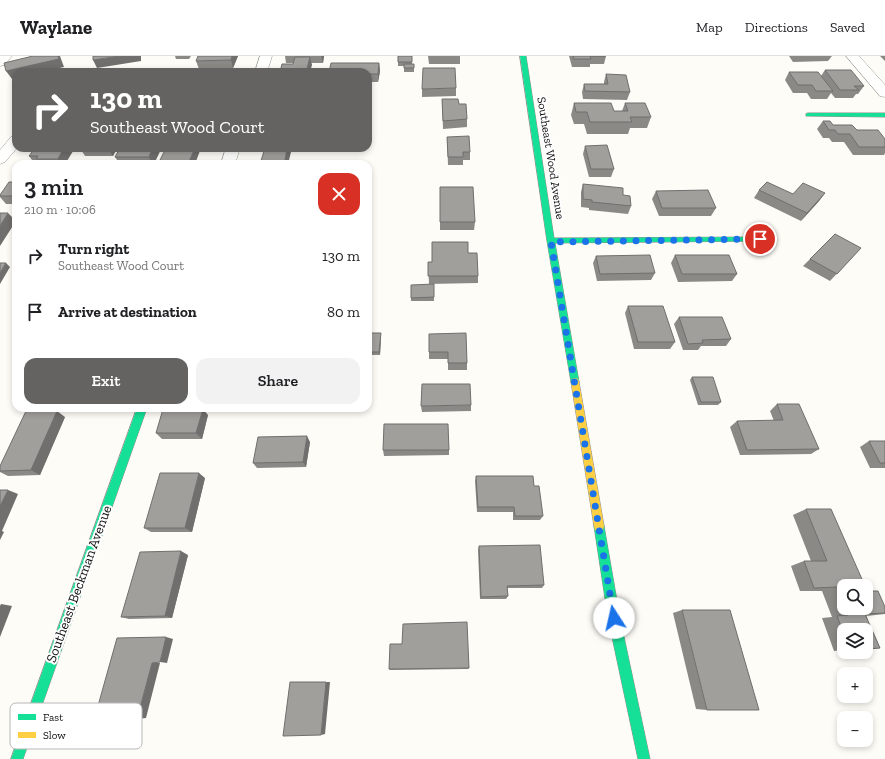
<!DOCTYPE html>
<html lang="en">
<head>
<meta charset="utf-8">
<style>
  :root { --surface:#fff; --page:#f2f2f2; --text:#202124; --muted:#757577; --line:#e0e0e0; --accent:#646362 }
  body { margin:0; font-family:"Zilla Slab",serif; background:var(--page); color:var(--text); height:100vh; display:flex; flex-direction:column; font-size:15px; white-space:nowrap }
  * { box-sizing:border-box; margin:0 }
  p { font-size:13px; color:var(--muted) }
  .icon { flex:none; width:22px; height:22px; fill:none; stroke:currentColor; stroke-width:2; stroke-linecap:round; stroke-linejoin:round }
  .map { position:relative; flex:1; overflow:hidden }
  .panel { position:absolute; left:12px; top:104px; width:360px; height:252px; display:flex; flex-direction:column; background:var(--surface); border-radius:12px; box-shadow:0 2px 6px #0003 }
  .panel>* { flex:none }
  .top-card { position:absolute; left:12px; top:12px; width:360px; height:84px; border-radius:12px; box-shadow:0 2px 6px #0003; background:#646362; color:#fff; overflow:hidden }
  .controls { position:absolute; left:837px; top:523px; display:grid; gap:8px }
  .controls a { display:grid; place-items:center; width:36px; height:36px; border-radius:8px; background:var(--surface); box-shadow:0 2px 6px #0003; font-size:20px }
  .pin { position:absolute; display:grid; place-items:center; width:34px; height:34px; color:#fff; margin:-17px; border:2px solid #fff; border-radius:50%; box-shadow:0 1px 4px #0007 }
  .me { position:absolute; width:44px; margin:-22px; rotate:350deg; stroke-linejoin:round; filter:drop-shadow(0 0 3px #0008) }
  .turn { display:flex; align-items:center; gap:14px; height:84px; padding:0 12px; font-size:18px }
  .turn .icon { width:52px; height:52px; stroke-width:2.5 }
  .turn b { display:block; font-size:28px; line-height:34px }
  .round { display:grid; place-items:center; flex:none; width:42px; height:42px; border-radius:12px; background:var(--page) }
  .headline { display:flex; align-items:center; justify-content:space-between; height:68px; padding:0 12px }
  h1 { font-size:24px; font-weight:600; line-height:30px }
  .cta { display:flex; gap:8px; margin-top:auto; padding:8px 12px }
  .cta a { flex:1; height:46px; border-radius:12px; background:var(--accent); color:#fff; font-size:16px; font-weight:600; line-height:46px; text-align:center }
  .cta a+a { background:var(--page); color:var(--text) }
  ul { padding:0; list-style:none }
  li { display:flex; align-items:center; gap:12px; height:56px; padding:0 12px }
  li div { flex:1 }
  li b { display:block; font-size:15px }
  li em { font-style:normal }
  header { display:flex; align-items:center; gap:24px; box-sizing:border-box; height:56px; padding:0 20px; background:var(--surface); border-bottom:1px solid var(--line) }
  header strong { font-size:19px }
  nav { display:flex; gap:22px; margin-inline-start:auto; font-size:14px }
  .map>svg:first-child { display:block }
  .lines { fill:none; stroke-linecap:round; stroke-linejoin:round }
  .street-casing { stroke:#979795; stroke-width:1 }
  .fast-casing { stroke:#8e8d8b; stroke-width:1 }
  .slow-casing { stroke:#8e8d8b; stroke-width:1 }
  .street { fill:#fffffe; fill-rule:evenodd }
  .fast { fill:#16e098; fill-rule:evenodd }
  .slow { fill:#ffcf43; fill-rule:evenodd }
  .wall { fill:#8a8986 }
  .shaded-wall { fill:#716f6d }
  .building { fill:#a19f9c; stroke:#716f6d }
  .route { stroke:#1a73e8; stroke-width:7; stroke-dasharray:0 12.6 }
  .labels { text-anchor:middle; dominant-baseline:central; stroke-width:4; stroke-linejoin:round; paint-order:stroke }
  .street-label { font-size:12px; fill:#111; stroke:#fff }
  .near-street-label { font-size:14px; fill:#111; stroke:#fff }
  .key { fill:#fff; stroke:#b8b8b8; stroke-width:1 }
  .key-label { font-size:11px; fill:#111 }
</style>
</head>
<body>
<header>
<strong>Waylane</strong>
<nav><a>Map</a><a>Directions</a><a>Saved</a></nav>
</header>
<div class="map">
<svg width="885" height="703" viewBox="0 0 885 703">
  <rect width="100%" height="100%" fill="#fdfcf7"/>
  <g class="lines">
    <defs>
      <path id="street" d="M0,0H12L4,9L0,10Z
        M260,0H272L267,16H255Z
        M846,0H859L885,29V41L880,40Z
        M16,80L17,92L5,106L0,108V94L11,81Z
        M226,92H240L235,108H221Z"/>
      <path id="fast" d="M520,0H526L554,182L760,181L764,183L760,185L555,187L579,326L578,329H572L571,326L547,185Z
        M808,57H885V61L806,60V58Z
        M137,352H147L23,703H11Z
        M599,465L603,466L604,470L620,562L650,703H638L608,562L594,470L595,466Z"/>
      <path id="slow" d="M575,322L578,323L579,326L604,470L603,474L599,475L595,474L594,470L571,326L572,323Z"/>
    </defs>
    <use href="#street" class="street-casing"/>
    <use href="#fast" class="fast-casing"/>
    <use href="#slow" class="slow-casing"/>
    <use href="#street" class="street"/>
    <use href="#fast" class="fast"/>
    <use href="#slow" class="slow"/>
  </g>
  <path class="wall" d="M175,0H191L189,3H176Z
    M238,0L233,12L199,13L196,5Z
    M285,0H324L323,7H311L312,9L293,8L294,7H286Z
    M412,0V8H414V16H404V10H398V6Z
    M428,0H460V8H429Z
    M569,0H606L604,8H590V11H572Z
    M789,0H832L828,5L793,6Z
    M880,0H885V5Z
    M379,7L380,15L378,26H368V16Z
    M825,14L864,30L858,38H856L853,42H835L831,37L827,43H811L807,37H793L785,24L789,16L821,20Z
    M606,18L630,36L627,44L583,43L582,36L584,28H604V26Z
    M456,32V40L422,41V33Z
    M442,43L459,48L467,63V71L443,73Z
    M574,47L614,55H622L625,47L651,61L647,72H630L628,78H587L584,68H574L571,59Z
    M823,65L833,69L857,74L885,83V97L884,99H853L844,86H832L829,82H823L817,73Z
    M447,81L470,96V104H463V109H448Z
    M585,90L614,113L611,121H589L583,98Z
    M80,92H117L113,100H85Z
    M73,95L65,108H35L29,100Z
    M160,95L154,108H120L115,101Z
    M16,126V148H6L0,141V139Z
    M583,128L631,150L628,158L589,154V152L581,151V136Z
    M440,131L475,166L474,174H440Z
    M759,134L793,138L825,137L819,145L801,165L754,142Z
    M656,135L716,152L711,160H659L652,143Z
    M861,192L830,225L803,210L810,203Z
    M468,197L478,220V227L429,228L428,206H432Z
    M675,199L737,218L732,225L678,226L671,207Z
    M596,200L655,217L651,224L597,225L593,207Z
    M434,228V245H411V242Z
    M628,250L675,286L670,293H634L625,257Z
    M679,261L731,283L726,290H701L698,294H683L674,268Z
    M368,277L381,280L380,299H368Z
    M429,278L467,307V314H448V303H429Z
    M692,321L721,346L718,349H698L690,324Z
    M777,348L819,393L811,398L740,399L730,371L737,365H774L770,355Z
    M471,349V355L422,356L421,350Z
    M208,359L202,383H162L156,377Z
    M65,361L40,419L8,420L0,416V410Z
    M869,385H885V412H870L860,391Z
    M310,386L306,411L257,412L253,407Z
    M383,394H449V399L384,400Z
    M476,420L534,430L543,460L540,464H513V456H477L475,425Z
    M205,422L192,476H151L144,472Z
    M806,453L844,530V552H866L868,535L885,551V558L866,560L880,592L866,594V574H844V594L834,595L822,562L832,561L822,535H800L791,510L804,505H811L793,459Z
    M479,490L544,529L542,532H507L508,540L506,543H480L478,494Z
    M188,499L172,562L129,563L121,561Z
    M682,554L707,654L696,653L673,557Z
    M469,612L468,613L390,614L389,613Z"/>
  <path class="shaded-wall" d="M58,0H60L61,3L64,11L41,16H16V22L12,23L6,15Z
    M120,0H141V5L97,12L93,4Z
    M232,0H238L233,12L231,4Z
    M321,0H324L323,7Z
    M310,1L312,9L310,16H306Z
    M379,7L380,15L378,26V18Z
    M64,92H71L73,95L65,108H61L58,103Z
    M108,92H117L113,100Z
    M153,92H158L160,95L154,108H152L149,101Z
    M195,92H201L195,108H188Z
    M287,92H292L289,104L290,108H286L285,104Z
    M825,137L819,145L801,165L807,157Z
    M8,157L16,165L0,190V170Z
    M6,207L10,211L0,228V217Z
    M381,277V280L380,299L379,296Z
    M203,353L208,359L202,383L196,377Z
    M57,355L65,361L40,419L31,414Z
    M307,380L310,386L306,411L303,406Z
    M199,417L205,422L192,476L185,472Z
    M8,434L18,438L2,475L4,476L0,484V450Z
    M181,495L188,499L172,562L165,560Z
    M1,548L12,550L0,581V550Z
    M166,581L173,583L167,607L160,606Z
    M152,607H160L146,662L137,663Z
    M326,626H330L325,678L321,679Z"/>
  <path class="building" d="M33,0H58L59,3L6,15L4,7Z
    M93,0H120L93,4Z
    M198,0H232L231,4L196,5Z
    M398,0H412V6H398Z
    M573,0H606H590L591,3H574Z
    M295,1H310L306,16H280L282,8H293Z
    M331,7H379L378,18H368V16H329Z
    M404,8H414V12H404Z
    M423,12H455L456,32L422,33Z
    M226,13L224,16H200L201,14Z
    M825,14H851L864,30H854L859,34H840Z
    M789,16H818L833,35H816L812,29H798Z
    M606,18L626,19L630,36L585,35L584,28H608Z
    M442,43H458L459,48H466L467,63L443,65Z
    M574,47H611L614,55H628L625,47H645L651,61H630L632,66H590L587,56H576Z
    M823,65H830L833,69H852L857,74H878L885,83V91H859L850,78H838L835,74H829Z
    M469,80L470,96H463V101H448L447,81Z
    M607,89L614,113H591L585,90Z
    M35,92H64L58,103H36L38,100H29Z
    M120,92H153L149,101H115Z
    M166,92H195L188,108H158Z
    M265,92H287L285,104H289L288,108H260Z
    M9,126H16V140H0V139Z
    M767,126L793,138L803,127L825,137L807,157L759,134Z
    M583,128L623,132V139L630,140L631,150L592,146V144L583,143Z
    M440,131H473L475,166H440Z
    M708,134L716,152H662L656,135Z
    M0,157H8L0,170Z
    M835,178L861,192L837,218L810,203Z
    M432,186H468V197H477L478,220H428V206H432Z
    M650,199L655,217L600,218L596,200Z
    M675,199H729L737,218H682Z
    M0,207H6L0,217Z
    M434,228V241L411,242V229Z
    M628,250H663L675,286H638Z
    M679,261H722L731,283L702,284L703,287L688,288Z
    M368,277H381L379,296H368Z
    M466,277L467,307H448V296H429V278Z
    M692,321H713L721,346H701Z
    M422,328H470L471,349L421,350Z
    M777,348H799L819,393L747,394L737,365L783,364Z
    M163,353H203L196,377H156Z
    M26,355H57L31,414L0,415V410Z
    M384,368H448L449,394H383Z
    M307,380L303,406L253,407L258,381Z
    M869,385H885V407H880Z
    M160,417H199L185,472H144Z
    M476,420H533L534,430H539L543,460H515L514,451H478Z
    M0,434H8L0,450Z
    M806,453H831L865,530H844V548L837,531L814,532L804,505H827Z
    M540,489L544,529L507,530L508,540L481,541L479,490Z
    M181,495L165,560L121,561L140,496Z
    M866,531L868,535H878L885,551V557L865,558L880,592L866,593V574H844V578L837,560L848,559L845,552H866Z
    M682,554H730L759,654H707Z
    M467,566L469,612L389,613L390,588H402L403,568Z
    M166,581L160,606L152,607L137,663L94,664L117,582Z
    M290,626H326L321,679L283,680Z"/>
  <g class="lines">
    <path class="route" d="M614,562L551,186L760,183"/>
  </g>
  <g class="labels">
    <g class="street-label">
      <text transform="translate(551 102) rotate(81)">Southeast Wood Avenue</text>
    </g>
    <g class="near-street-label">
      <text transform="translate(79 528) rotate(-70)">Southeast Beckman Avenue</text>
    </g>
  </g>
  <rect x="10" y="647" width="132" height="46" rx="6" class="key"/>
  <rect x="18" y="658" width="18" height="6" fill="#16e098"/>
  <rect x="18" y="676" width="18" height="6" fill="#ffcf43"/>
  <g class="key-label">
    <text x="43" y="665">Fast</text>
    <text x="43" y="683">Slow</text>
  </g>
</svg>
<div class="controls">
<a><svg class="icon" aria-label="search" viewBox="0 0 24 24"><circle cx="10" cy="10" r="6"/><path d="M15 15l6 6"/></svg></a>
<a><svg class="icon" aria-label="layers" viewBox="0 0 24 24"><path d="M12 4l9 5-9 5-9-5zM3 14l9 5 9-5"/></svg></a>
<a>+</a>
<a>−</a>
</div>
<div class="pin" style="left:760px;top:183px;background:#d93025"><svg class="icon" aria-label="arrive" viewBox="0 0 24 24"><path d="M6 21V4h12l-3 4 3 4H6"/></svg></div>
<svg class="me" style="left:614px;top:562px" viewBox="-20 -20 40 40"><circle r="19" fill="#fff"/><path d="M0-13L10 11 0 6-10 11z" fill="#1a73e8"/></svg>
<div class="top-card">
<div class="turn"><svg class="icon" aria-label="right" viewBox="0 0 24 24"><path d="M7 20v-9h11M14 6l5 5-5 5"/></svg><div><b>130 m</b>Southeast Wood Court</div></div>
</div>
<section class="panel">
<div class="headline"><div><h1>3 min</h1><p>210 m · 10:06</p></div><a class="round" style="background:#d93025;color:#fff"><svg class="icon" aria-label="close" viewBox="0 0 24 24"><path d="M6 6l12 12M18 6L6 18"/></svg></a></div>
<ul>
<li><svg class="icon" aria-label="right" viewBox="0 0 24 24"><path d="M7 20v-9h11M14 6l5 5-5 5"/></svg><div><b>Turn right</b><p>Southeast Wood Court</p></div><em>130 m</em></li>
<li><svg class="icon" aria-label="arrive" viewBox="0 0 24 24"><path d="M6 21V4h12l-3 4 3 4H6"/></svg><div><b>Arrive at destination</b></div><em>80 m</em></li>
</ul>
<div class="cta"><a>Exit</a><a>Share</a></div>
</section>
</div>
</body>
</html>
